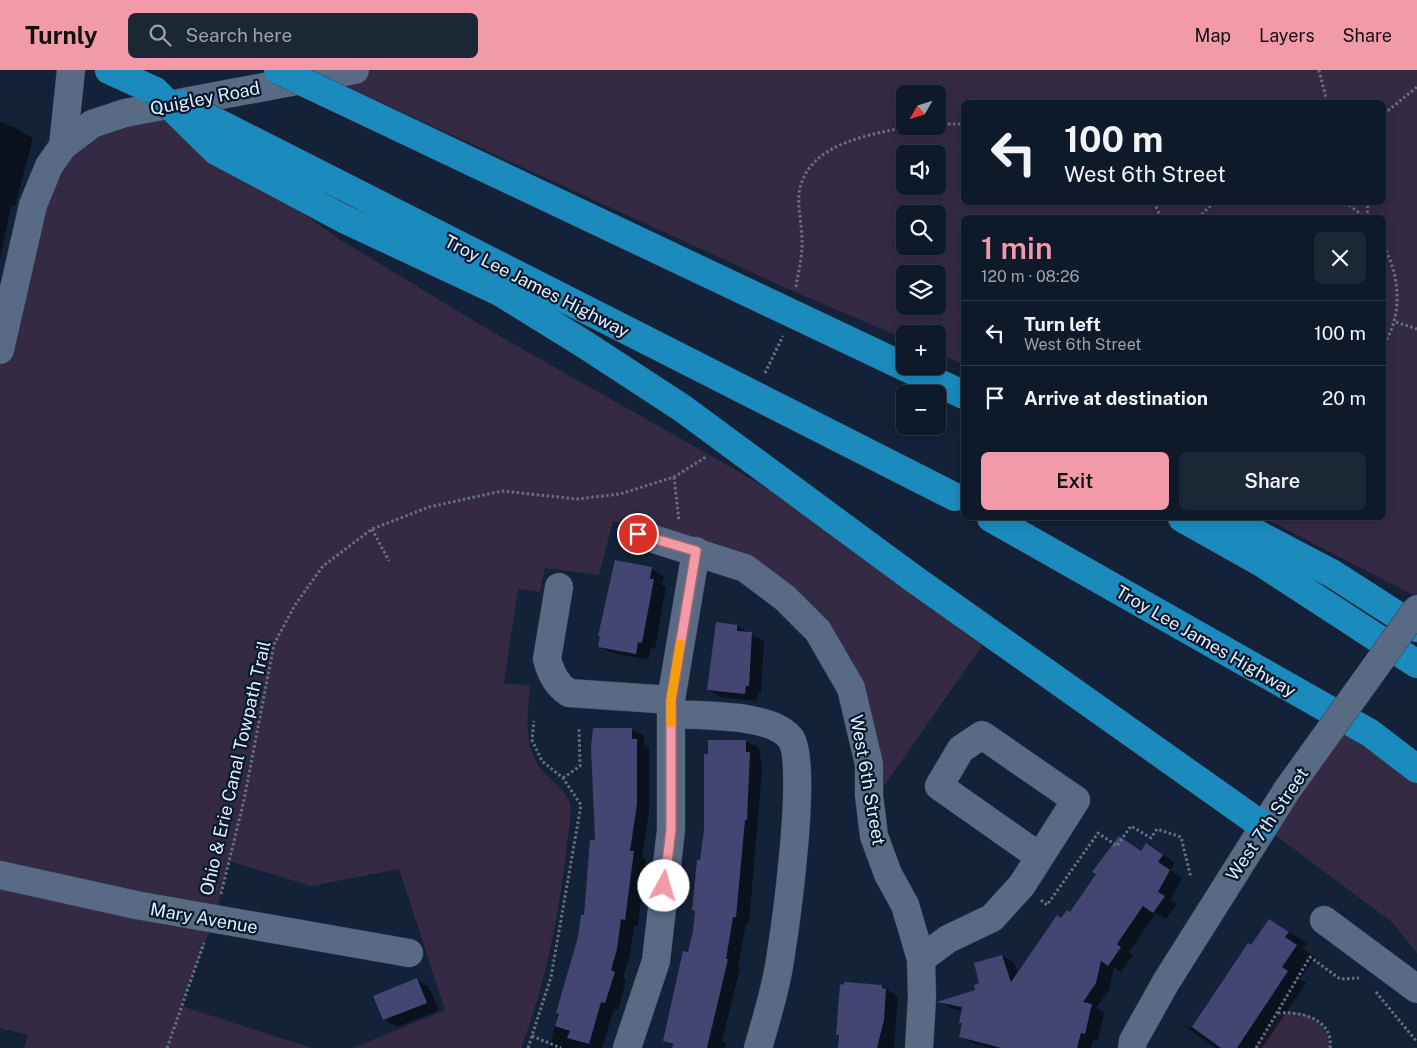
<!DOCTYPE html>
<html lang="en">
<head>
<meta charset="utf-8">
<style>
  :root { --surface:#0e1a2a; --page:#1c2736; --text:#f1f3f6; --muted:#9ba1a8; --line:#2e3847; --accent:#f39aa8 }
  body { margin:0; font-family:"Public Sans",sans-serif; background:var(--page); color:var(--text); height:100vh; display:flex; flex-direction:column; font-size:19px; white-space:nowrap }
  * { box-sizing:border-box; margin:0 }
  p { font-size:16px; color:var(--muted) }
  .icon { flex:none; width:28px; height:28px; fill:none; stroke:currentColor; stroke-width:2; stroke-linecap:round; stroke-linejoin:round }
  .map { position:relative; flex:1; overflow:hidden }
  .drawer { position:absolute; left:961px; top:145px; width:425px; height:305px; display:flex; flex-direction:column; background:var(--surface); border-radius:8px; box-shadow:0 2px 12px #0003,0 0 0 1px var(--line) }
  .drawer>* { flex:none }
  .top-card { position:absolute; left:961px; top:30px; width:425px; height:105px; border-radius:8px; box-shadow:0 2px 12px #0003,0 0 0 1px var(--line); background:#0e1a2a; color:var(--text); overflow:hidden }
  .needle { width:32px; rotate:231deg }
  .buttons { position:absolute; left:896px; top:15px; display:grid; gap:10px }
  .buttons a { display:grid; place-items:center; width:50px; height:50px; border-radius:8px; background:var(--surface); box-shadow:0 2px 12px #0003,0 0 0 1px var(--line); font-size:25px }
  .pin { position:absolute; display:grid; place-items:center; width:42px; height:42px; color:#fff; margin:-21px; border:2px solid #fff; border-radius:50%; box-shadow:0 1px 5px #0007 }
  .me { position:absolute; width:55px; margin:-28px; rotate:6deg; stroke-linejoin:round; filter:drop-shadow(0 0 4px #0008) }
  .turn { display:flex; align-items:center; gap:18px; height:105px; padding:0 20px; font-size:22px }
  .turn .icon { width:65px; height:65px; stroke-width:2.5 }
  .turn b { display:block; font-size:35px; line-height:42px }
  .round { display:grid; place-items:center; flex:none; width:52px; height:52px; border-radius:8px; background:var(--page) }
  .headline { display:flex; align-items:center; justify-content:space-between; height:85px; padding:0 20px }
  h1 { font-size:30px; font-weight:600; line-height:38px; color:var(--accent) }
  .action { display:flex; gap:10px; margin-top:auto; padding:10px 20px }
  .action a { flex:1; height:58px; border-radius:8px; background:var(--accent); color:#111; font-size:20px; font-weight:600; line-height:58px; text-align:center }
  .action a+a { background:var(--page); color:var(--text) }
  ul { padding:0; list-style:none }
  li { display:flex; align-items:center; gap:15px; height:65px; padding:0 20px; border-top:1px solid var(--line) }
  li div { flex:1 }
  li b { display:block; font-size:19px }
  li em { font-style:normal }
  header { display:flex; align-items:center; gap:30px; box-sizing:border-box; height:70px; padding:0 25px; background:var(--accent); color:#111 }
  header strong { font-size:24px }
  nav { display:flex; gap:28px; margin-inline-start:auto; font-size:18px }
  .search { width:350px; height:45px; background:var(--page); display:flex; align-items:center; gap:12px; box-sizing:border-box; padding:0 18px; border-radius:8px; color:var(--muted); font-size:19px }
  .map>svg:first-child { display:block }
  .green { fill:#342a43; fill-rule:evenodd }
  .shadow { fill:#0007 }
  .building { fill:#434673 }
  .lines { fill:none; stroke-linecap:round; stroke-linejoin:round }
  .minor-casing { stroke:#333d50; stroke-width:29 }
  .highway-casing { stroke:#333d50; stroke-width:29 }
  .path { stroke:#637084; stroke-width:3; stroke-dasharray:2.5 2.5; stroke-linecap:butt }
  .minor { stroke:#586a84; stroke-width:28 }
  .highway { stroke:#1b8bbd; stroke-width:28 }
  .minor-bridge-casing { stroke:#333d50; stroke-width:29; stroke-linecap:butt }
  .highway-bridge-casing { stroke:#333d50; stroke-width:29; stroke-linecap:butt }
  .minor-bridge { stroke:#586a84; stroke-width:28 }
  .highway-bridge { stroke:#1b8bbd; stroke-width:28 }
  .route-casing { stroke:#9e646d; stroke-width:12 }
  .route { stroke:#f39aa8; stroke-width:9 }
  .slow { stroke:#f59e0b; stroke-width:9 }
  .labels { text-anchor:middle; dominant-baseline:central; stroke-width:4.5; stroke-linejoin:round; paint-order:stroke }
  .street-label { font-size:18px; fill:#e3edfd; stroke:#09192e }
</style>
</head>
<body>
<header>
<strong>Turnly</strong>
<div class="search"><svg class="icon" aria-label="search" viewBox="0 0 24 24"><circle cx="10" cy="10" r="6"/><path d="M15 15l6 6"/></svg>Search here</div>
<nav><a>Map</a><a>Layers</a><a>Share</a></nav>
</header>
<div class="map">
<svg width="1417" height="978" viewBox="0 0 1417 978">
  <rect width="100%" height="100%" fill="#132238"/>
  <path class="green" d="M355,0H1417V527L1264,448H1384V148H964V295L938,283V264H905V269L795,222L323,6ZM905,24H938V56H905ZM964,32H1384V132H964ZM905,84H938V116H905ZM905,144H938V176H905ZM905,204H938V236H905Z
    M172,35L216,81L339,169L484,257L741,403L914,509L991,563L870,736L851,619L785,528L613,451L599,505L545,498L540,522L518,519L504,613L530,616C528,644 522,676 542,700C551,711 566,719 570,734C572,746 568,763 567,775C559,845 546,913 521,978H353L445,940L399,799L311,816L229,791L214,850L181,936L312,978H24L28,965L0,958V280L63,76Z
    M1344,643L1417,693V883L1392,852L1263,756Z
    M1278,943C1285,943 1295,941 1302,943C1316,947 1332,964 1330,978H1256Z"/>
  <path class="shadow" d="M0,52L14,57L33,68L15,136L11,135L0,190Z
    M652,499L664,506L662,515L666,517L655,579L651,578L648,590L612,583L599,576Z
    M737,556L764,571L761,623L758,622L757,631L721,627L708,620Z
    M631,659L644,666V674L649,677V742L642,787L646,790L638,856H634L630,886L623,908L626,910L618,940L614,939L602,978H549L585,846L597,772Z
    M746,671L759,678L762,699L749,853H746L738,896L740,898L722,971L726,974L725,978H677L664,971L694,862L705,760L710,685Z
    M1119,767L1142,782L1147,775L1159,782L1175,793L1170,800L1182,808L1170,830L1177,834L1166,849L1156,843L1129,882L1133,885L1121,902L1114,897L1109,920L1096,938L1104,943L1098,970L1093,969L1091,978H991L973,973L960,966L963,954L960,952L963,941L951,938L941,932L977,921L1002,886L1014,893L1018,904L1061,849L1071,844Z
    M1270,850L1307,873L1303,879L1315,887L1300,909L1306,913L1262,978H1216L1184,956L1193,958L1249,875L1252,877Z
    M417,910L429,917L439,940L397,957L384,949Z
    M841,916H882L898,927L894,978H838Z"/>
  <path class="building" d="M615,490L652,497L650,509H654L642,573L638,572L636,584L598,577L600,566H598Z
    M716,552L737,555V561L752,562L749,616H746L745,624L707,620Z
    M593,658H632V669H637V734L630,781H634L625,850L621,849L617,879L611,900L615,902L605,933L601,932L589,974L567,968L570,961L555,956L559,944L556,943L578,867L581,845H584L590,770H595L591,677Z
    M708,670H746V682H750L747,750H745L736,847H733L726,889H728L707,978H672L673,974L663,971L683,881L688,882L693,861L695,841L692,840L697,790H700L704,760V684H708Z
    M1119,766L1141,781L1146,773L1163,785L1158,792L1170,800L1158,822L1165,826L1153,843L1143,836L1117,874L1121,877L1108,896L1101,891L1096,913L1083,932L1092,934L1085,964L1081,963L1077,978H1001L959,967L962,953H959L962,937L937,932L975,920L974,915L979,913L974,893L1002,885L1011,912L1057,845L1061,848L1067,840L1070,842L1096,804L1092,802Z
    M1269,849L1289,862L1285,867L1297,875L1282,897L1288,901L1237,978H1221L1192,957L1248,873L1251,875Z
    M417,908L427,933L383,950L373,926Z
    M844,912L882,915V918L886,919L884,950L877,978H838L839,965H836L840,914L844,915Z"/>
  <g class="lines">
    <defs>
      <path id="minor" d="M63,76L92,54L125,43L355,0
        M0,280L33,135L49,96L63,76L71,0
        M638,464L745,498L785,528L818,561L851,618L869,694V725L874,766L888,804L905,835L921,889L922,928L919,978
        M559,517L547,589C551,603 556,615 569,623L671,630
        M671,644C700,646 773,643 791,669C808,694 786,853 780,890C776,919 766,950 758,978
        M0,805L136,835L409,883
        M1324,850L1417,919
        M921,889L948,869L992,848L1022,815L1076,730L982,665L961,679L939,716L1040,787
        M627,978L656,891L671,760V630L696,481
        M1132,978L1133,971L1166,912L1287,720"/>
      <path id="highway" d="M109,0L155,21
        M991,448L1370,663L1417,699
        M1182,448L1262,493L1417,594
        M1227,448L1333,504L1417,558
        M914,509L1263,756"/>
    </defs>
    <use href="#minor" class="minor-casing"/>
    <use href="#highway" class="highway-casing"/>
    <path class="path" d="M1319,0L1327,32
      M1384,44L1417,17
      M938,54H964
      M1154,132L1161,148
      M1345,132L1366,148
      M1198,148L1214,132
      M1367,148L1368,132
      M1384,176C1400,207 1403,244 1384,274
      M796,217C798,203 802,189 802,175C803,157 796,135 800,118C811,72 871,65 910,56
      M1396,252L1417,259
      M765,303L783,266
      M674,407L679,451
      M372,459L389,491
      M563,708L580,696L579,657
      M221,824L244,730L274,574L295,535L323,496L372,459L429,437L502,421L577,429L620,424L674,407L706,387
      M1041,830L1047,835L1098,763L1117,776L1131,756L1151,768L1157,759L1181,767L1191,808
      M1376,922L1417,972
      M1278,943C1300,941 1334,949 1330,978
      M532,966L561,978
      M167,978L204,873
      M528,978L551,907L581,735L563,708L542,691L532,670L534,651
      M1256,978L1310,887L1340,909L1359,908"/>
    <use href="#minor" class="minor"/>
    <use href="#highway" class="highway"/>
    <defs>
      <path id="minor-bridge" d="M1287,720L1417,539"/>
      <path id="highway-bridge" d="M278,0L964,325
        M155,21L216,81L344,149L500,222L584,274L682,338L914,509
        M181,34L955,427"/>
    </defs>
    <use href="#minor-bridge" class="minor-bridge-casing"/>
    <use href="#highway-bridge" class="highway-bridge-casing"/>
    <use href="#minor-bridge" class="minor-bridge"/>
    <use href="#highway-bridge" class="highway-bridge"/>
  </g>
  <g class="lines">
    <defs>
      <path id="route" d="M638,464L696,481L671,630V760L664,816"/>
    </defs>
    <use href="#route" class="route-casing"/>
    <use href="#route" class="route"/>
    <path class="slow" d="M671,653V630L680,574"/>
  </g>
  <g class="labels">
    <g class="street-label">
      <text transform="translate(205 28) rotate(-11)">Quigley Road</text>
      <text transform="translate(537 216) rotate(27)">Troy Lee James Highway</text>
      <text transform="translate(1206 571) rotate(30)">Troy Lee James Highway</text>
      <text transform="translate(235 698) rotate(-77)">Ohio &amp; Erie Canal Towpath Trail</text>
      <text transform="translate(868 710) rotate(80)">West 6th Street</text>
      <text transform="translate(1267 754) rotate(-56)">West 7th Street</text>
      <text transform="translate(204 848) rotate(10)">Mary Avenue</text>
    </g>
  </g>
</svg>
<div class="buttons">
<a><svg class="needle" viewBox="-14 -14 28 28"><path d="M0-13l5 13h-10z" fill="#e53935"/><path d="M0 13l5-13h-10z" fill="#9ba1a8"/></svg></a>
<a><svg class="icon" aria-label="sound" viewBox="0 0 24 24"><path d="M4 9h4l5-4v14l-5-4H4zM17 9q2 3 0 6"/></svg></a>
<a><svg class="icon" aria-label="search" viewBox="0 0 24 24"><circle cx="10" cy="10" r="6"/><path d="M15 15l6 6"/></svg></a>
<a><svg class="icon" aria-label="layers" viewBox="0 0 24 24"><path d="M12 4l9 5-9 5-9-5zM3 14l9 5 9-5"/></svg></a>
<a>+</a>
<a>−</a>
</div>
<div class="pin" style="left:638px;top:464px;background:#d93025"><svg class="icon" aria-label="arrive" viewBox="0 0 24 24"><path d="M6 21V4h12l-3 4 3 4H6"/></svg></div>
<svg class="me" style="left:664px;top:816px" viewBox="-20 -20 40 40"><circle r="19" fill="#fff"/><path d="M0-13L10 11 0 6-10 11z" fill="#f39aa8"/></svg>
<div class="top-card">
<div class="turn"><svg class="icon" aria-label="left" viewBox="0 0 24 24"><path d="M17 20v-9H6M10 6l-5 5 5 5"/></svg><div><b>100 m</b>West 6th Street</div></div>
</div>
<section class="drawer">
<div class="headline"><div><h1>1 min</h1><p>120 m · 08:26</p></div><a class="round"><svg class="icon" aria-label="close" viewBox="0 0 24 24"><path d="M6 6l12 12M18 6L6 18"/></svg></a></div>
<ul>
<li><svg class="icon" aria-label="left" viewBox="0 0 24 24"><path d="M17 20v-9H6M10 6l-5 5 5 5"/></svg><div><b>Turn left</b><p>West 6th Street</p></div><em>100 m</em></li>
<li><svg class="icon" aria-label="arrive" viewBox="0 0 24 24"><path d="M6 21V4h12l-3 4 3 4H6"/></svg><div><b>Arrive at destination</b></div><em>20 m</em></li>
</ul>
<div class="action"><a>Exit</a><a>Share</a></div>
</section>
</div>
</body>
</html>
